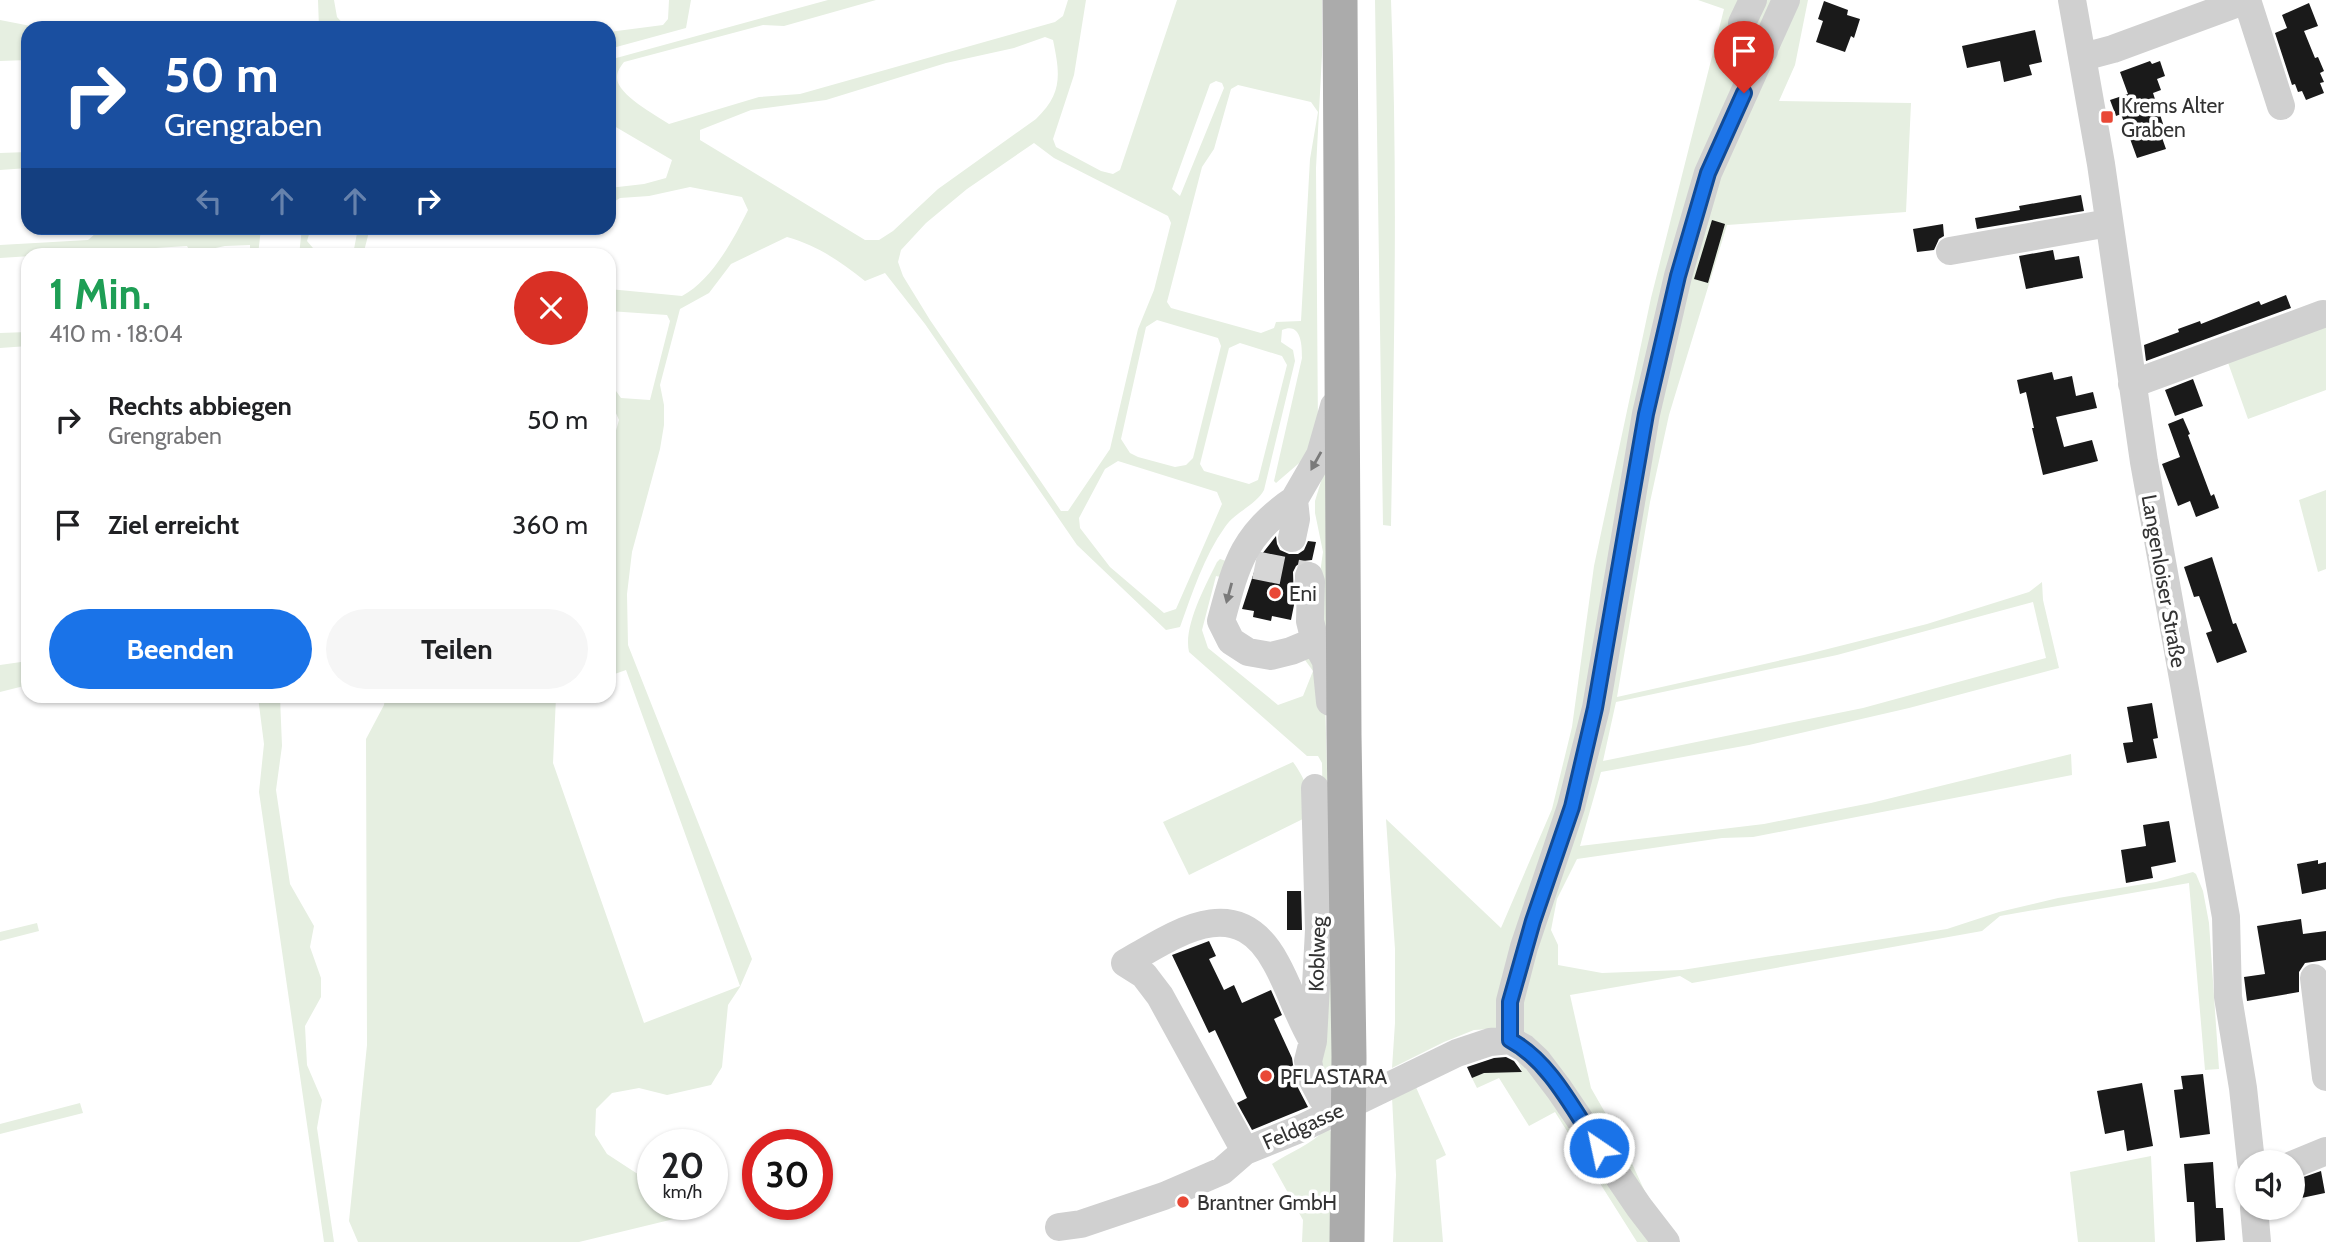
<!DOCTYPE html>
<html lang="de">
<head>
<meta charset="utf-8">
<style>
  :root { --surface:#fff; --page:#f6f6f6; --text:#202124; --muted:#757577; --accent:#1a73e8 }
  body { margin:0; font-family:Cabin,sans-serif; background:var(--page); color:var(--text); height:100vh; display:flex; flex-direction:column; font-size:26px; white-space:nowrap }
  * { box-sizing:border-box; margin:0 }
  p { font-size:23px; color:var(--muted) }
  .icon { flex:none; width:38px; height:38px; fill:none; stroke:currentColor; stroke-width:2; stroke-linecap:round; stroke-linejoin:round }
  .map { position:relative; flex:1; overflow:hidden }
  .drawer { position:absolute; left:21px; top:248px; width:595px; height:455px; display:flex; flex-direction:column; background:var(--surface); border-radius:21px; box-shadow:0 2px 5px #0004 }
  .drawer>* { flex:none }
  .banner { position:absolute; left:21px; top:21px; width:595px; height:214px; border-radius:21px; box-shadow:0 2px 5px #0004; background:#1a4fa0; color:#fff; overflow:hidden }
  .buttons { position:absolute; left:2235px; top:1150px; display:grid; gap:14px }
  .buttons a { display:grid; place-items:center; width:70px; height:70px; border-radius:50%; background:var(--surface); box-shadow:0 2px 5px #0004; font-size:35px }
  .speed { position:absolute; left:637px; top:1129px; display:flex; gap:14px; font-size:35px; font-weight:700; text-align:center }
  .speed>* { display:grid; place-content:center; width:91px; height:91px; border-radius:50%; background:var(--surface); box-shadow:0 2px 5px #0004; line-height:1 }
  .speed small { font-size:18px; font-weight:400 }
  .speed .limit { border:10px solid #d22; background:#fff; color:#111 }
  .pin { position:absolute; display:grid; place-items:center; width:60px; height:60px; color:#fff; margin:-72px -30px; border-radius:50% 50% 50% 0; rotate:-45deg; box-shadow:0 0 7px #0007 }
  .pin .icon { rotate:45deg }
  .me { position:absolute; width:77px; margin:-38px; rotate:326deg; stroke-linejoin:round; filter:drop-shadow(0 0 5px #0008) }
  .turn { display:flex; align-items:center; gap:24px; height:147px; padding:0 28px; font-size:32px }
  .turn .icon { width:91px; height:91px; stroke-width:2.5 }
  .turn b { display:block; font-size:49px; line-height:60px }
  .lanes { display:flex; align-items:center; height:66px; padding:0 28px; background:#0003; justify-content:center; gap:35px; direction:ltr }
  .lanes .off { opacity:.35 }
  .round { display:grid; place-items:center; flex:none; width:74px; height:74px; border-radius:37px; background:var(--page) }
  .headline { display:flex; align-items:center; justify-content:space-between; height:119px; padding:0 28px }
  h1 { font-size:42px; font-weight:800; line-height:52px; color:#1e9e55 }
  .action { display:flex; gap:14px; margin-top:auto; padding:14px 28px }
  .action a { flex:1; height:80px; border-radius:42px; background:var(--accent); color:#fff; font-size:28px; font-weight:800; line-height:80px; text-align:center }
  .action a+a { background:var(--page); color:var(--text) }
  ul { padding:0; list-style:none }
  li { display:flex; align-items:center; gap:21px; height:105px; padding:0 28px }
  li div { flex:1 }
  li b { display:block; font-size:26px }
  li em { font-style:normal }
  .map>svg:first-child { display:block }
  .green { fill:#e6efe1; fill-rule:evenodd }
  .building { fill:#1a1a1a }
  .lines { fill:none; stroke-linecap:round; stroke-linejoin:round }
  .minor-tunnel { stroke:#d6d6d6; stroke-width:28; stroke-dasharray:28 14; stroke-linecap:butt }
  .minor { stroke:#d0d0d0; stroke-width:28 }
  .major { stroke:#ababab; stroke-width:35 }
  .oneway { fill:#7a7a7a }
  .route-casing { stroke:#114b97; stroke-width:18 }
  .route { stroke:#1a73e8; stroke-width:12 }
  .poi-dot { fill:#e94836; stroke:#fff; stroke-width:2.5 }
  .labels { text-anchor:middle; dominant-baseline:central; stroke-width:7; stroke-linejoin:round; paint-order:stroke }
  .poi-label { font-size:21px; fill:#333; stroke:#fff; text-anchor:start }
  .street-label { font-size:21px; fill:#333; stroke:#fff }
</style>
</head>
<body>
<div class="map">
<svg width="2326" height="1242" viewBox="0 0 2326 1242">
  <rect width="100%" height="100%" fill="#fff"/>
  <path class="green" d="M318,0H334L337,17L347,28H319Z
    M669,0H691L686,28L609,49V32L663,25L668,19Z
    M828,0H876L784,26L763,25L624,62C621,66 617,71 617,77C616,94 656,115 669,124L759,97L800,94L1055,22L1063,16L1068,0H1086L1074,75L1053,139L1056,147L1101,171L1113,174L1120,170L1177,0H1322V55L1316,168L1318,431L1305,458L1276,483L1274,481L1302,358C1302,344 1301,322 1282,330L1281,342L1293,350L1295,361L1264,490C1256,505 1235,512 1225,527C1204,556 1192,594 1180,627L1166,630L1077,545L925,324L885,273L865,281C840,261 818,246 787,237L731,264L709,293L680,309L660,385L664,405V425L660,449L632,552L627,594L628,645L752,959L740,987L728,1005L722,1067L711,1085L667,1095L639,1088L612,1093L596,1109L595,1135L607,1154L653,1184V1204H712L711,1210L579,1242H358L349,1221L367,1045L366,739L384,705L385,697H556L553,763L644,1023L740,986L626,670L609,676V455L619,420L615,411L609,410V391H616L621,398L650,400L670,321L667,315L609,311V289L682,296C711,281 734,239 748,210L742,197L690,187L649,196L620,198L609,205V188L644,184L666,178L672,160L609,123V60ZM1045,37L1053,40C1060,74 1063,93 1036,119L938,189L893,231L879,240H865L700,140V130L751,110L826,100L946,63L1014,48ZM1216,81L1222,83L1224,88L1180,196L1172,189L1210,84ZM1238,85L1311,102L1318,112L1310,159L1301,321L1276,322L1274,328L1261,333L1171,308L1167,302L1202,167L1214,149L1231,89ZM1034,143L1054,158L1168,216L1171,223L1154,290L1138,329L1110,449L1068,511H1061L930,320L903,276L898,262L901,250L926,223L967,189ZM1157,320L1218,338L1221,346L1193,458L1186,465L1175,467L1138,457L1130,453L1121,439L1146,327ZM1240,343L1282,356L1287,365L1258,480L1249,484L1204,471L1200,464L1229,348ZM1118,461L1217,492L1222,504L1176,609L1164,613L1110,567L1080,528L1079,518L1105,469Z
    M1375,0H1391C1398,175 1394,351 1391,526L1383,525Z
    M1698,0H1808L1795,65L1779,101L1911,103L1906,212L1727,225L1669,415L1650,502L1617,697L1804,655L1927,624L2029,592L2042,582L2043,600L2059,668L1909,708L1749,745L1601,772L1580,846L1764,824L1871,803L2071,754L2072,775L1753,837L1722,838L1577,859L1557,899L1551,930L1558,945V965L1602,973L1682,970L1947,929L1999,912L2058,898L2156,882L2193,872L2196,874L2203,891L2209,923L2219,1069L2205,1070L2189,883L2000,916L1982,931L1692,983L1680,976L1570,995L1591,1088L1623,1144L1652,1207L1565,1084L1490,1029L1474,1030L1444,1042L1392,1068L1395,1023V949L1386,819L1501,928L1552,809L1572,727L1594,566L1651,298L1724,9ZM2033,602L2046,658L1863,708L1603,761L1616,702L1837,655Z
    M0,20L41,28H28V60L0,61Z
    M28,152V168L0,170V153Z
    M182,228H209V230L216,231L217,228H222V230L240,231L243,228H261L258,255H250V245L225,246L206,250V255H192L187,246L0,258V245L88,240L96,233Z
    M302,228H311L307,241L313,248L354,249L358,228H370L363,255H299Z
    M2326,319V390L2248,419L2226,357Z
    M28,332V346L0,348V333Z
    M1326,465L1331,635L1318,619L1319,580L1323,552L1315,513V501Z
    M2326,490V569L2318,572L2299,500Z
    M1220,559L1226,561L1224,578L1216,576L1202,630L1208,648L1278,705L1303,696L1313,671L1305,660L1310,657L1325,698L1336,1096L1317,1075L1325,929L1322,763L1318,756H1307L1189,652C1183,626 1206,585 1217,562Z
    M28,661V685L0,692V665Z
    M258,697H280L282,746L276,790L290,884L314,926L310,947L321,978V997L305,1026L307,1065L322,1100L317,1128L334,1242H324L259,792L264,744Z
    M1293,762C1306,780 1310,793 1311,815L1189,875L1163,822Z
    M37,923L39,931L0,941V932Z
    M1517,1058L1533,1067L1650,1242H1637L1555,1112L1529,1126L1499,1078L1477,1088L1472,1078L1494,1068L1496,1072H1522Z
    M1415,1085L1446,1155L1436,1160L1443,1242H1393L1396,1175L1392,1097Z
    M80,1103L83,1113L0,1134V1124Z
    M1325,1130H1330L1337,1143L1334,1242H1302L1303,1220L1272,1164C1290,1152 1310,1145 1325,1130Z
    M2151,1156L2155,1242H2078L2070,1172Z"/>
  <path class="building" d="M1824,1L1848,10L1847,15L1860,19L1854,38L1851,36L1845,52L1816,42L1823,21L1818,19Z
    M2309,3L2318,26L2304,31L2315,58L2318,57L2324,71L2320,73L2324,82L2320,83L2324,93L2306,100L2302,91L2298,92L2295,84L2292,85L2275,33L2287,28L2282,15Z
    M2035,30L2042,62L2029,65L2032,75L2004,82L2000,61L1967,68L1962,46Z
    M2150,61L2152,64L2160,61L2165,76L2157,79L2161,90L2153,93L2165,130L2160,132L2166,149L2137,158L2121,114L2116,116L2110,100L2128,94L2120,72Z
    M2081,195L2084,211L1977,229L1975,218L2020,210L2019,206Z
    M1712,220L1725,224L1708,283L1694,279Z
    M1943,224L1944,236L1939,239L1934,250L1917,252L1913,229Z
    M2053,250L2055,260L2079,256L2083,278L2026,289L2019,256Z
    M2286,295L2291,308L2146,361L2144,345L2179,332L2178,329L2200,321L2201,324L2259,301L2261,305Z
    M2052,372L2054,380L2072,376L2076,396L2093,392L2097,408L2056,417L2064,447L2092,440L2098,461L2043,475L2032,428H2034L2026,392L2020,394L2017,380Z
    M2193,379L2203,406L2175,416L2165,390Z
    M2183,418L2190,434L2188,435L2211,496L2214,494L2219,508L2196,517L2190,501L2178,506L2162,464L2180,457L2168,424Z
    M1276,536L1277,544L1280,550L1289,554H1298L1304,550L1308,541L1316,542L1312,560L1303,561L1296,566L1293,572L1294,605L1291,620L1272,616L1271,621L1253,617L1254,611L1242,609L1257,563L1261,561L1262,554Z
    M2212,557L2233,624L2236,623L2247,652L2217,663L2206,633L2212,631L2199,596L2194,597L2184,567Z
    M2152,703L2158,738L2153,739L2157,758L2127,763L2123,743L2133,742L2127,707Z
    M2169,821L2176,862L2151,867L2153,878L2126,883L2121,850L2146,846L2143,825Z
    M2318,860V864L2326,862V889L2302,894L2297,864Z
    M1287,891H1301L1302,930H1287Z
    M2301,919L2303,934L2326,931V960L2305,963L2299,972V992L2247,1001L2244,977L2265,974L2257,926Z
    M1209,941L1216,956L1209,959L1224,990L1234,985L1242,1003L1271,990L1282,1015L1274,1019L1292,1058L1296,1084L1308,1107L1252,1130L1237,1103L1247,1098L1215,1030L1209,1033L1172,955Z
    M1506,1057L1514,1061L1522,1072L1484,1073L1472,1078L1467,1067L1494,1058Z
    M2203,1074L2210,1134L2180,1138L2174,1090L2183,1089L2181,1076Z
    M2142,1083L2153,1146L2127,1151L2124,1130L2105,1134L2097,1091Z
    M2213,1162L2216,1208H2223L2225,1240L2196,1242L2194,1202H2187L2184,1164Z
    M2321,1171L2325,1193L2292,1200V1181Z"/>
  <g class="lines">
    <path class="minor-tunnel" d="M1255,565L1309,576"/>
    <path class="minor" d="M1753,0L1742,23L1747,40L1764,51
      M2072,0L2101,164L2144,462L2226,917L2228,997L2243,1088L2251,1162
      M2247,0L2281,106
      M2083,57L2113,49L2246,0
      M1950,251L2109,223
      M2132,384L2323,314
      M1294,500C1243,534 1236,565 1221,621L1231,641L1248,652L1271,656L1291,651L1315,641
      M1292,538L1296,519L1294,500L1320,455L1334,406
      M1309,576L1311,582L1310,621L1315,641L1326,661L1330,702
      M1315,788L1319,930L1313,1041L1308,1061L1311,1077L1322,1098L1335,1112
      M2314,978L2326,1077
      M1510,1040V1001L1524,947L1571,807L1596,708L1646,414L1678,276L1708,173L1786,0
      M1245,1151L1160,996L1144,975L1125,963C1177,933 1237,890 1276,963C1290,988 1298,1016 1313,1041
      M2292,1165L2326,1151
      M2254,1208L2257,1242
      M1059,1227L1081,1224L1164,1196L1222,1171L1245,1151L1302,1128L1457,1053L1490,1042L1510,1040L1524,1048L1537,1060L1559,1089L1639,1207L1666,1242"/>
    <path class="major" d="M1340,0L1344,735L1349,1057L1347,1242"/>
  </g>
  <defs><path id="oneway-solid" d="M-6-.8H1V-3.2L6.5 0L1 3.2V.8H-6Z" transform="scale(1.75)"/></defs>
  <g class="oneway">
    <use href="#oneway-solid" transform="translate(1316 461) rotate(119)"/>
    <use href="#oneway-solid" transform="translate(1229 593) rotate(105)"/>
  </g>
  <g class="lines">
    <defs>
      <path id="route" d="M1599,1148C1574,1111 1550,1061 1510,1040V1002L1533,921L1572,807L1595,708L1646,414L1678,276L1708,173L1744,93"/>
    </defs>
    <use href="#route" class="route-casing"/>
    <use href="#route" class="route"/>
  </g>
  <g class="poi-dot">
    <rect x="2100" y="110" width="14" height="14" rx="3.5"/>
    <circle cx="1275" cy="593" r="7"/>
    <circle cx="1266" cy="1076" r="7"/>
    <circle cx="1183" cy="1202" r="7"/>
  </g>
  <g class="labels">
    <g class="poi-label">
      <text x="2121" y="105">Krems Alter<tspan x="2121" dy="24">Graben</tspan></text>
      <text x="1289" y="593">Eni</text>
      <text x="1280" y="1076">PFLASTARA</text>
      <text x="1197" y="1202">Brantner GmbH</text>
    </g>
    <g class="street-label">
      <text transform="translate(2164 581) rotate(80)">Langenloiser Straße</text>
      <text transform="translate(1317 954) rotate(-88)">Koblweg</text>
      <text transform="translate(1303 1126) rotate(-24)">Feldgasse</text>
    </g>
  </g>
</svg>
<div class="buttons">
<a><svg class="icon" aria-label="sound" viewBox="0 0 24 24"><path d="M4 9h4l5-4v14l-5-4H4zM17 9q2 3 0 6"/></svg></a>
</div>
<div class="speed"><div>20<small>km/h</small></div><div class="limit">30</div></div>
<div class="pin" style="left:1744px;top:93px;background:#d93025"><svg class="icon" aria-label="arrive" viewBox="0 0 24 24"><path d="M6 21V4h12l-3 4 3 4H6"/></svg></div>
<svg class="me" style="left:1599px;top:1148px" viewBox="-20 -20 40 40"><circle r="17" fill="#1a73e8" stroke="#fff" stroke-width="3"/><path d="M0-11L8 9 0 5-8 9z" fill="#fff"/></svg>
<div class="banner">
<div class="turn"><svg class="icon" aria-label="right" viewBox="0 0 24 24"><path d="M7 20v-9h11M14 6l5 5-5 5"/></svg><div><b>50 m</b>Grengraben</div></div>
<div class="lanes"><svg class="icon off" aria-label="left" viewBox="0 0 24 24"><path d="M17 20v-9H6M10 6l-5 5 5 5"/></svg><svg class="icon off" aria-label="ahead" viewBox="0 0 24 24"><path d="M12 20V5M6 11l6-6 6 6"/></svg><svg class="icon off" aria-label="ahead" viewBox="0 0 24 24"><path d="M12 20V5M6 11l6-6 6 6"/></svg><svg class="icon" aria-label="right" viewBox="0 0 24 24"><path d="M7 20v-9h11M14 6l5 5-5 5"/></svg></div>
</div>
<section class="drawer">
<div class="headline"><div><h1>1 Min.</h1><p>410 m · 18:04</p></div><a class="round" style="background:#d93025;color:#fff"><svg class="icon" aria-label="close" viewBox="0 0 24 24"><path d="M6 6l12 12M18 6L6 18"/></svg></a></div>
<ul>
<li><svg class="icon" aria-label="right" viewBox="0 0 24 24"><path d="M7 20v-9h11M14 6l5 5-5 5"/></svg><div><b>Rechts abbiegen</b><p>Grengraben</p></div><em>50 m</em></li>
<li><svg class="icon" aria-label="arrive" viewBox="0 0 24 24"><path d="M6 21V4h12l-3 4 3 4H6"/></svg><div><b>Ziel erreicht</b></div><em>360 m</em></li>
</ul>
<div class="action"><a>Beenden</a><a>Teilen</a></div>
</section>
</div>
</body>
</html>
